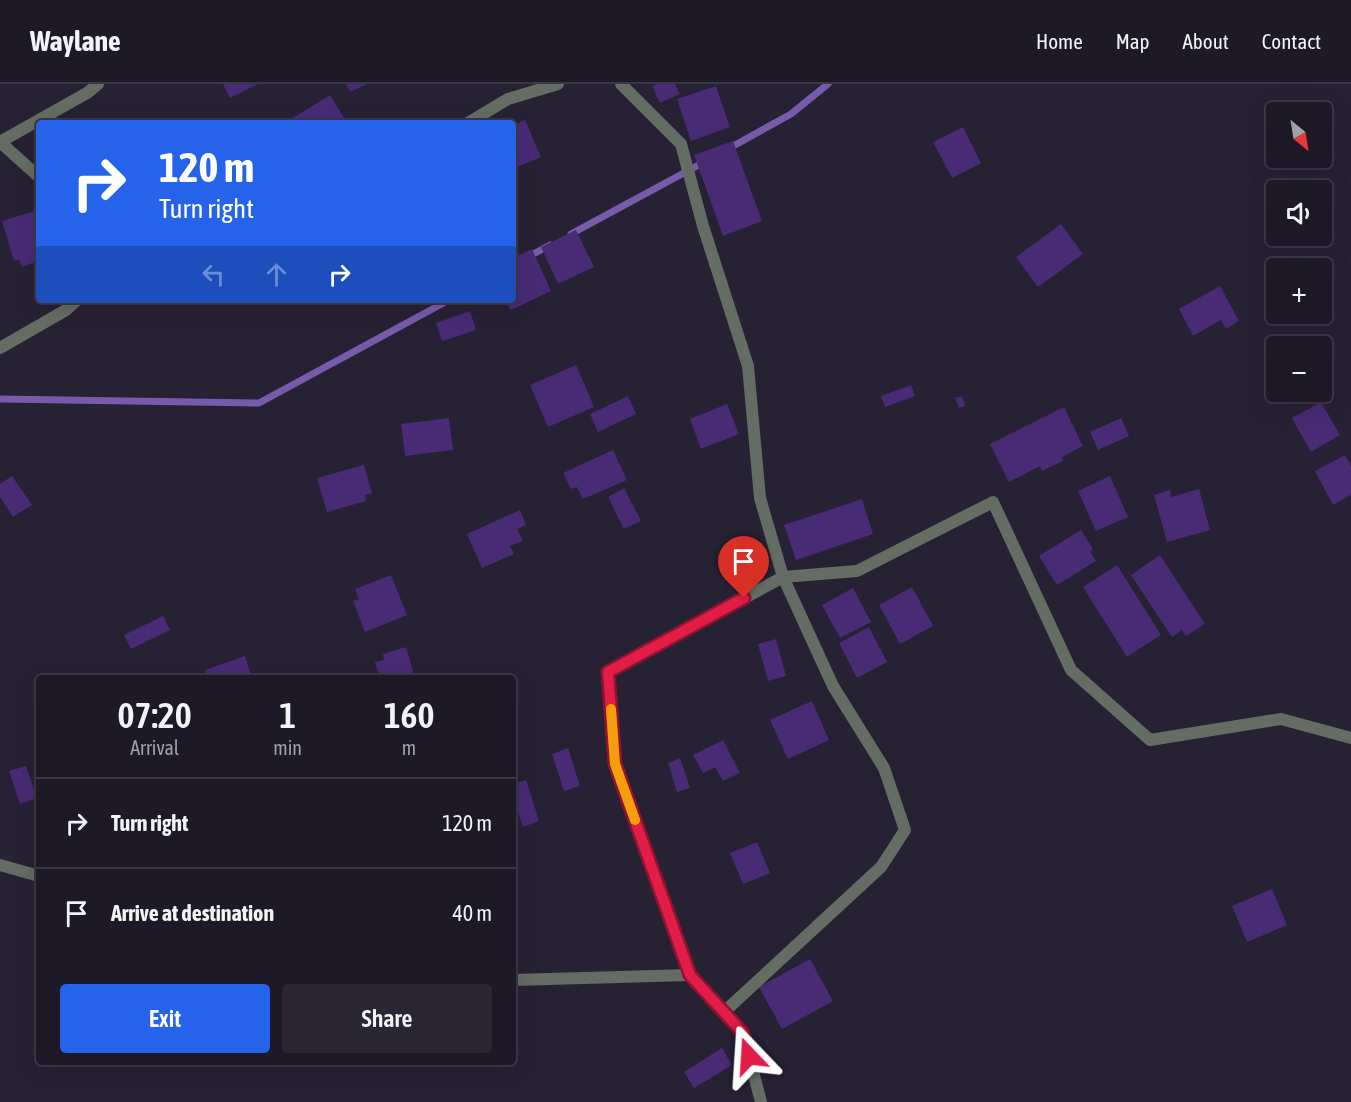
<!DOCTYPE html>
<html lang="en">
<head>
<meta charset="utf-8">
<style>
  :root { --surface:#1d1927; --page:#2a2633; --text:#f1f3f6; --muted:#a0a0a7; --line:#3b3844; --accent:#2563eb }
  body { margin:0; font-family:"Asap Condensed",sans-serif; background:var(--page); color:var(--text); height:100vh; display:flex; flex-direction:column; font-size:22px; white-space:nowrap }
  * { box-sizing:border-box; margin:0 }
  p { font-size:20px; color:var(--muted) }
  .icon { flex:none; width:33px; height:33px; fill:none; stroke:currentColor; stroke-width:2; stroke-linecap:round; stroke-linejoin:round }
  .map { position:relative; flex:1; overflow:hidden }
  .side { position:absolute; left:36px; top:591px; width:480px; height:390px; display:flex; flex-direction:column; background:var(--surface); border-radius:6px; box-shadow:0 6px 24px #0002,0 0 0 2px var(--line) }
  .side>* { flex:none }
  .top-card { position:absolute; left:36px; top:36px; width:480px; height:183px; border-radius:6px; box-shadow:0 6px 24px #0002,0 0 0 2px var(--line); background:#2563eb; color:#fff; overflow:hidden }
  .needle { width:39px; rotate:150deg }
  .buttons { position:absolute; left:1266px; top:18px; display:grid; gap:12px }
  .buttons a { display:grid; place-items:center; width:66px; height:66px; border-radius:6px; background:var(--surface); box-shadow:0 6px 24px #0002,0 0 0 2px var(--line); font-size:30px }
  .pin { position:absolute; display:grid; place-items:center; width:51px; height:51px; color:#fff; margin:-62px -26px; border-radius:50% 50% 50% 0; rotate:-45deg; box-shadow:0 0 6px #0007 }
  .pin .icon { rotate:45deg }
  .me { position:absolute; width:66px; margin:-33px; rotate:340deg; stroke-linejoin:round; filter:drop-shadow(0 0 4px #0008) }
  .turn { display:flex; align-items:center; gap:21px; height:126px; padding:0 24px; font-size:27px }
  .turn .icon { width:78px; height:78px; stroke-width:2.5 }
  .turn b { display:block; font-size:42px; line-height:51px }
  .lanes { display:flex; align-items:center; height:57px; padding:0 24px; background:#0003; justify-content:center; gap:30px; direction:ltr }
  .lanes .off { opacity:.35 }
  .eta { display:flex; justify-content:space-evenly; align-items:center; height:102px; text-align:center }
  .eta b { font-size:36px; font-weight:600; line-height:42px }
  .button { display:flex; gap:12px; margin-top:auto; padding:12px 24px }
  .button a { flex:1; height:69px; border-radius:6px; background:var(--accent); color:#fff; font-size:24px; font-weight:600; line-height:69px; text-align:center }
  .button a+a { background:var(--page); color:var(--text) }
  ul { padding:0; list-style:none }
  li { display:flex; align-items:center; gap:18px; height:90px; padding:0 24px; border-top:2px solid var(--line) }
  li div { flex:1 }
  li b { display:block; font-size:22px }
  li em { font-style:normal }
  header { display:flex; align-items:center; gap:36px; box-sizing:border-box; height:84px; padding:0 30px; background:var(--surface); border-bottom:2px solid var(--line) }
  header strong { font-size:28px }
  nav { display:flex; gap:33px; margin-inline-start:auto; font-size:21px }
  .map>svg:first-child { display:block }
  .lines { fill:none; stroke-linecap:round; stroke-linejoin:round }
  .stream { stroke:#785aaa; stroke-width:7 }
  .building { fill:#492a75 }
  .minor { stroke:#646c63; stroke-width:12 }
  .tertiary { stroke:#646c63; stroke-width:12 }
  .route-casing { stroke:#92132f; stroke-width:15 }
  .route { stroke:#e11d48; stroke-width:10 }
  .slow { stroke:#f59e0b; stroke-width:10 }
</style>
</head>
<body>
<header>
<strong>Waylane</strong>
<nav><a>Home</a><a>Map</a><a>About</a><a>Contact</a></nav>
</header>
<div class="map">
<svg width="1351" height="1018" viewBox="0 0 1351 1018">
  <rect width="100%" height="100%" fill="#272134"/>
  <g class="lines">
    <path class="stream" d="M726,66L791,30L828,0
      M571,150L706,77
      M513,181L550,161
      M0,315L259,319L449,216"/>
  </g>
  <path class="building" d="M223,0H258L230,14Z
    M346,0H367L350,8Z
    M656,0H675L680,10L660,19L652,2Z
    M716,2L730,43L691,57L677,15Z
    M330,11L347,39H297L293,34Z
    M525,36L541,73L513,85V41Z
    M963,43L981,79L952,94L933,58Z
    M733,57L762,137L723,152L694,71Z
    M38,126L39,177L22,183L19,175L14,177L2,137Z
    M1061,140L1083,170L1038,203L1016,173Z
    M576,146L594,183L558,200L541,163Z
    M532,165L551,207L511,226L506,216H513V174Z
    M1220,202L1239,237L1226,245L1221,236L1193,252L1179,225Z
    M470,227L476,246L442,257L436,239Z
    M576,281L594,323L548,343L530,301Z
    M911,301L915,312L885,323L881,312Z
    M628,312L636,330L598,348L590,330Z
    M962,312L965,322L959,324L955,314Z
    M1321,318L1340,351L1311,368L1292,334Z
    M727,320L739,350L701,365L690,335Z
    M1064,323L1083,362L1062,373L1063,377L1042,387L1040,382L1009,398L990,360Z
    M449,334L453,366L405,372L401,340Z
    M1121,334L1129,352L1098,366L1090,348Z
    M613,366L627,396L583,415L577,403L571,405L563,389Z
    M1345,371L1351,382V411L1333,421L1315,387Z
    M364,381L372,409L365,411L366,417L327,428L317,394Z
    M12,392L32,421L13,433L0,413V400Z
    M1110,392L1128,433L1096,447L1078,407Z
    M624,404L641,437L624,445L608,413Z
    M1199,405L1210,446L1167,458L1154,411L1170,406L1171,413Z
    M862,415L873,450L796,476L784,441Z
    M520,426L526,441L517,445L523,457L510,462L514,470L482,484L467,450Z
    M1081,446L1093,465L1090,468L1096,477L1057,501L1039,472Z
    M1160,471L1205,540L1186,552L1182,546L1172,553L1131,491Z
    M1117,481L1161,551L1127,573L1083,503Z
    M391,491L407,531L365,548L353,517L359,515L355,505Z
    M912,503L933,542L900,560L879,521Z
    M853,504L871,538L840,554L822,521Z
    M163,532L170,546L131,565L124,551Z
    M869,543L887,578L857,594L839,559Z
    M776,555L786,592L768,597L758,560Z
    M406,563L415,594H380L375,578L384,576L383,570Z
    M245,572L252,594H207L205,586Z
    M812,617L829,656L788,675L770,636Z
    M723,656L740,689L723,697L715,683L703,689L693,671Z
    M568,664L580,702L564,707L552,670Z
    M680,674L690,704L677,708L668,679Z
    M26,682L37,714L20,720L9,687Z
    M526,696L539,737L523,743L513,713V700Z
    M757,758L770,789L743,800L730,769Z
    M1272,805L1287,841L1247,858L1232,822Z
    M810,875L833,917L782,945L759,903Z
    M722,964L732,981L694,1004L684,988Z"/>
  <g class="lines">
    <path class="minor" d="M621,0L681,60L703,142L748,282L760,414L783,493L608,588L615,680L690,891L743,949L761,1018
      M468,39L508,15L558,0
      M0,58L39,93
      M0,264L66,226L77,216
      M0,781L39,792
      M513,896L690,891
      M724,928L881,783L905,746L884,684L833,602L783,493L857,487L993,418L1071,586L1150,656L1281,635L1351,654"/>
    <path class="tertiary" d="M0,58L87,9L98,0"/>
  </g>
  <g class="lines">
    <defs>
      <path id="route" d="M744,514L608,588L615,680L690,891L743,949L749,972"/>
    </defs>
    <use href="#route" class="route-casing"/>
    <use href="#route" class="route"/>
    <path class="slow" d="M611,625L615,680L635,736"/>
  </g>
</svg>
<div class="buttons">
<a><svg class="needle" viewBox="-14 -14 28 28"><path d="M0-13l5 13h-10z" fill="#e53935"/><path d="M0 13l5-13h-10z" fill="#a0a0a7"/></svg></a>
<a><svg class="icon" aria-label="sound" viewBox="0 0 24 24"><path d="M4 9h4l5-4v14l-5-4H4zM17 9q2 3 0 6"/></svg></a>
<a>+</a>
<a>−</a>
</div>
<div class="pin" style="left:744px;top:514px;background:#d93025"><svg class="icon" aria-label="arrive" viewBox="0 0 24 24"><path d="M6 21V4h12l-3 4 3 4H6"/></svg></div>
<svg class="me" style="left:749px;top:972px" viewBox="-20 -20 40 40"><path d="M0-17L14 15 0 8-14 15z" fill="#e11d48" stroke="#fff" stroke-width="4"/></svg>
<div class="top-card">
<div class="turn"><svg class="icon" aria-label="right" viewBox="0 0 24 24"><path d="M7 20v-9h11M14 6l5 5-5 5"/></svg><div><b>120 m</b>Turn right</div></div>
<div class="lanes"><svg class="icon off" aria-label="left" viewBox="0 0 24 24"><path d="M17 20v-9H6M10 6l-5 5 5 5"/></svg><svg class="icon off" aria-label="ahead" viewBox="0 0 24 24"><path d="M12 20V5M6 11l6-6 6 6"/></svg><svg class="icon" aria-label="right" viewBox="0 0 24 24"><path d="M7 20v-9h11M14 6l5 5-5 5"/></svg></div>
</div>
<section class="side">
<div class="eta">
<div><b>07:20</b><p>Arrival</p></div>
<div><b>1</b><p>min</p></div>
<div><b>160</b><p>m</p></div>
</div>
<ul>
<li><svg class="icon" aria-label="right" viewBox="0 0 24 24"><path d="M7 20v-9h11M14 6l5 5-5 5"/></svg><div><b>Turn right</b></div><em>120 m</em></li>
<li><svg class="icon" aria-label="arrive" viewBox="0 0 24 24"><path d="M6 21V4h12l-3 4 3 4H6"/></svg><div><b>Arrive at destination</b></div><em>40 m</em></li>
</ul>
<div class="button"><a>Exit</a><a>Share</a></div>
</section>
</div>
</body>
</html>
